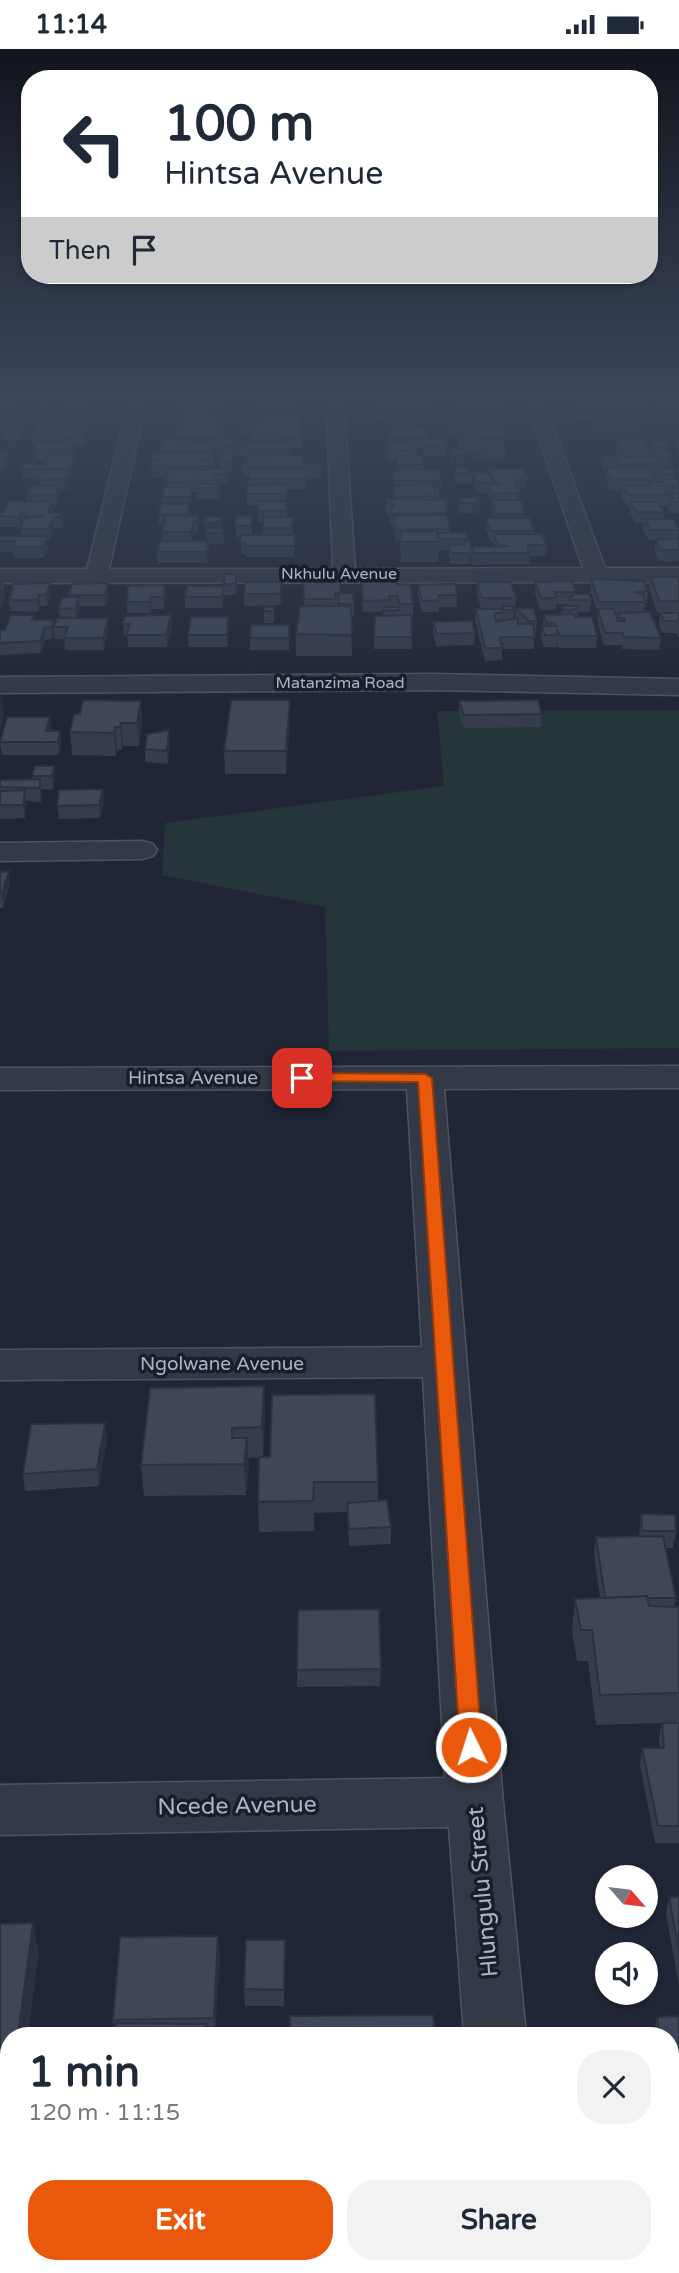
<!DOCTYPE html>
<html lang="en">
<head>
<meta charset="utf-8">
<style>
  :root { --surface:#fff; --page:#f2f2f3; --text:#1f2937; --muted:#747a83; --accent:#ea580c }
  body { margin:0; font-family:"Varela Round",sans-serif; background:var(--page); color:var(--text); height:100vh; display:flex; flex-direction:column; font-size:26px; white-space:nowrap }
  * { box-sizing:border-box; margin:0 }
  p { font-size:23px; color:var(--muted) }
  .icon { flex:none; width:38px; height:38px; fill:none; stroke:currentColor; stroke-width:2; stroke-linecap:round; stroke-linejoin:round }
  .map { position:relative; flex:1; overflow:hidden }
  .panel { position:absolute; left:0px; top:1978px; width:679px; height:247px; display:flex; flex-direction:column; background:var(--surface); border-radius:28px 28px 0 0; box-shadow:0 2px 5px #0004 }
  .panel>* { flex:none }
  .guide { position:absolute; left:21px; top:21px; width:637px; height:214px; border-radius:28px; box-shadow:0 2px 5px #0004; background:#fff; color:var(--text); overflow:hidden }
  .needle { width:46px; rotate:118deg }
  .controls { position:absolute; left:595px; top:1816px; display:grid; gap:14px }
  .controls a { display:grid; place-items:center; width:63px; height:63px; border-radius:50%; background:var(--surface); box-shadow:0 2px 5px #0004; font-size:35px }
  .pin { position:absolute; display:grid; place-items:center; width:60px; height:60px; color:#fff; margin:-30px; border-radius:14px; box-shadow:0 4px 10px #0006 }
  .me { position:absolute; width:77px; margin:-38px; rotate:356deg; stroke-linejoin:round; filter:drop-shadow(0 0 5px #0008) }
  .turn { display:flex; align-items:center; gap:24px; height:147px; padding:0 28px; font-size:32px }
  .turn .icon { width:91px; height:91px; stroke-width:2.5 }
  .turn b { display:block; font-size:49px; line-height:60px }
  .then { display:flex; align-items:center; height:66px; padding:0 28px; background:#0003; gap:14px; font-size:26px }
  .round { display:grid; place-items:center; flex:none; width:74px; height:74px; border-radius:28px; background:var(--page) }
  .head { display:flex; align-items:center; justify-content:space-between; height:119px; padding:0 28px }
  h1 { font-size:42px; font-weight:800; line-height:52px }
  .button { display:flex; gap:14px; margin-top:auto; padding:14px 28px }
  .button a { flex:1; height:80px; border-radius:28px; background:var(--accent); color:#fff; font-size:28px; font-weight:800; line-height:80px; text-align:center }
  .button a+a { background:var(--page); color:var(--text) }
  .status { display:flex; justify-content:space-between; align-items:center; height:49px; padding:0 35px; background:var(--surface); direction:ltr }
  .status svg { height:19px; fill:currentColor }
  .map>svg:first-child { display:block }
  .green { fill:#25353a }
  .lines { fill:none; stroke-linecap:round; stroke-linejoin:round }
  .minor-casing { stroke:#4e5361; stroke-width:3 }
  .minor { fill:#333946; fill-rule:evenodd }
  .wall { fill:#353c4c; fill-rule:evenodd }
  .shaded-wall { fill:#2b313e }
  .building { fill:#3e4658; stroke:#2b313e; stroke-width:2 }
  .route { fill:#ea580c; stroke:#983908; stroke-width:2 }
  .labels { text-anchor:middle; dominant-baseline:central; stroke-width:7; stroke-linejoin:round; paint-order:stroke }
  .far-street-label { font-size:16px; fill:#adb3c3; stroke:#191e2b }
  .street-label { font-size:19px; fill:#adb3c3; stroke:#191e2b }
  .near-street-label { font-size:23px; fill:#adb3c3; stroke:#191e2b }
</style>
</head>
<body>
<div class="status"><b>11:14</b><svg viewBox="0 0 49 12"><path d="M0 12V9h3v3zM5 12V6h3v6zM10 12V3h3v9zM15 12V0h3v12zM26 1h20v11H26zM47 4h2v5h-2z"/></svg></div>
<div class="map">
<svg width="679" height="2224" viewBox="0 0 679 2224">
  <rect width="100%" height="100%" fill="#202635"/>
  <path class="green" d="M679,661V999L329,1002L325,858L162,826L165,774L444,737L437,662Z"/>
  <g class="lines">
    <defs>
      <path id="minor" d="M131,345H148L109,520H333L326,345H343L355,520L583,519L524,345H541L605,519H679V533L0,534V520H87Z
        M432,625L679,630V646L432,641L0,644V628Z
        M142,792L153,795L157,801L153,807L142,810L0,812V794Z
        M679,1017V1039L444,1040L503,1753L526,1986H464L449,1778L0,1786V1736L445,1729L423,1328L0,1331V1301L422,1298L407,1040L0,1041V1019Z
        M479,2216H548L550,2224H480Z"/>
    </defs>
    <use href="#minor" class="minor-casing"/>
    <use href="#minor" class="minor"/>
  </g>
  <path class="wall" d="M0,345H41L40,353H48V362L46,366H68V361L69,358H65V349H53V345H94V347H92V353L94,363L91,370H89V375L87,383H85L84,396H75L76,403L73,406H75V416L70,429V432L66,441H59V447L56,457H53V464H63L64,475L62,479H54L50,491H48L49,498L44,509L14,510L13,503H0V487H21V478H0V463H4L27,453L26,447L39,437V430H23L22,420L45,416L47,411L35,410L34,400L35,397H33L32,387L41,377V370L42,367H37L36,357L39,354H25L22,361H20L19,367L22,376L21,379L22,388L20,392H4L3,386H0Z
    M231,345V357H228V362L226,368V378L225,385H220V390H234V407H232V422H227V435H219L220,449L198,450L197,443H192V449L190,459V467H198V483H194L192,492H207L206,484H204V474L223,479L224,495H208L209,503L207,514H158L157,503L162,492V483L163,476H159L158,465L162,455V448L166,428H151V418L152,409L161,405V403L175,391V389L184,373H173V360H172L171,350ZM213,399H217V407H219V420H211L210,419H214Z
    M253,345H292V353H297L298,365L302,390V399H290V406L302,415H320L321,429L306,428V440H287V468H293V486L295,497L294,508H246V505H241V488H236L235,477L252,467V486H263V473H258V456H247V445L249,436V428H243V413H247L248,400L251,392V387H240V372H260V370H258L257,354L268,353L267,346H253Z
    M372,345H440L439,354H428L429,371L417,372L418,380L428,388V390H446V407H422L423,398H415L416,407L424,416V420L441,432V442H439V448H436V450L447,451L446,466L450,480V484L468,490L470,504L469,515H451L449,507V501H439L438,513H401L400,492H396L393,476H390V465H386V455L394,450L393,422H397L396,412H389V398H388L387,380H392V372H375Z
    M441,345H490L491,352L507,360L506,369H503V382H502L503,391L506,399L505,409L484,410V412L452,415L450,410L451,400H462V399H460L459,395V386H448L447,372H461L462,357H453L452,348H442Z
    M578,345H645V352L648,358L646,375H642L641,384H595L591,376L592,371H578L575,363L576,346H579Z
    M656,345H679V369L675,362L676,360H662L655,351Z
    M677,390H679V407L676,400Z
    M617,391L650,401L649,407H652L651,402L652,392L667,400V404L671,409L670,419H661L676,424L675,430L679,434V464H670L668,460V457H660L664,463L663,470L679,481L678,490H679V512H658L655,501L656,491H649L643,481L644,474H635L630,463V457H627L621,447V441H610L605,429L606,421H602L603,408L618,407L616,401Z
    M247,393V407H235V397Z
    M0,402H7L8,412L5,419H0Z
    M455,418L472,424V434H456L454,429Z
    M678,418H679V432L677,428Z
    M489,420L526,429L525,439H521V444H518V451L524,465V469L534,482V485L546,496L545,507H529V515L472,516L471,509V498H494L493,493H490L486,479V469H493L491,455L488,444H476L474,434V424L489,426Z
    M459,449L480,453L479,464H460L458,459Z
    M237,525V536L236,546H224V535Z
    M651,528H679V563H657L649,539Z
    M591,530L648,542L647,554H645L644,563L661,589L659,601L622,600V596H604L597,571L598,564L590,541Z
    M282,533V545L281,556L244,557V545Z
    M303,533L340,544L354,555V567H351L352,607H296V585L304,557Z
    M361,533L397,535L413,555V567H411L412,600H374L375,567H383V563H363Z
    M477,533L516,549L513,570H515L516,559L537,572L536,583H534V600H502V611L485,612L475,571L476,560H481L477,544Z
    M535,533L576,543V545L591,551L590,563H578V568L597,587L596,599H559L557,594V598H544L541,589L544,566H561L562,557H568V555H556V561H540L535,544Z
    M14,535L51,546L47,557H40L38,563L10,562L9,551Z
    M165,536L166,548L164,560H152L150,564H127V553Z
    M418,536L457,546V558H439V563H422L418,547Z
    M68,546H109L106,557H79L77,569L108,581L104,601H65L64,590H55L54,583L52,590L45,591L41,604L0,606V581H5L34,571L54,578L60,569L59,560L68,549Z
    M185,548H224L222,559H185Z
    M264,558H274V574H264Z
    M660,564H679V589L676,584H663L659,576Z
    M171,566L172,578L167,598H128L127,586H124L123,575Z
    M433,573L475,584L474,596L436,597L433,584Z
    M289,576V601H250V589Z
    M229,580L227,598H189L188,586Z
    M141,652L142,675L139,697H123L122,701H117L116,707L72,706L70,683L80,665Z
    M459,652L542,665L541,678L464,679L459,665Z
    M50,668L51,682H60L61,695L59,706H2L0,693Z
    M290,674L286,725H225L224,702Z
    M170,694L168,715L145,713V700Z
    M35,717L55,730L53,741L42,740L41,753L26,752L25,769L0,770V738L33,730L32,727Z
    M104,754L100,769L59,770L57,757Z
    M0,823L10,836L3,859H0Z
    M150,1339L265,1367L263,1408L378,1433V1452L391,1478V1495L349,1497L347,1463L314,1464V1482L259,1483L258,1453L259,1408L248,1409L249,1419L246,1446L144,1447L141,1416Z
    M105,1374L107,1391L99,1437L25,1442L23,1425Z
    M641,1465L676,1482L673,1499H666L676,1549L674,1558H679V1794H655L640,1716L642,1699H660L659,1691L661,1674L596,1676L588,1612H577L572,1581L575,1550L600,1549L594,1505L596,1488L639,1487Z
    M381,1620L380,1637L297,1638V1621Z
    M669,1848H679V1937L666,1865Z
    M0,1875L39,1904L9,1986V2044H0Z
    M285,1891L284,1957H245L244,1940Z
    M220,1904L215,1986H114L113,1971Z
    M679,1967V2145H675L670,2116V1986H654L657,1968Z
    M0,2128H9V2204L2,2205L5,2216L4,2224H0Z
    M679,2190V2214L677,2199Z"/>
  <path class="shaded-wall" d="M24,345L25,354L22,361L21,351Z
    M91,345H92V351L90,358L89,349Z
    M228,352V362L224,373L223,363Z
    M48,353V362L46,367L45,357Z
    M94,353V363L91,370L90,361Z
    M20,354L21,363L17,372L16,362Z
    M21,366L22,376L21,379L22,388L20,392L19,370Z
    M88,366L89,375L87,383L86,374Z
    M84,379L85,389L84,396L83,386Z
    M74,386L76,403L70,412L69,402L73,395Z
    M7,402L8,412L5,419L4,409Z
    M485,402L484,412L452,415L453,405Z
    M75,406V416L71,429L70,419Z
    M69,421L70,432L66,441L65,431Z
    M58,437L59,447L56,457L55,446Z
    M192,438V449L191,459L190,448Z
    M52,452L53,463L49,474L48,464Z
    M480,453L479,464H472V454Z
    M21,463L22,474L21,478L19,468Z
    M63,464L64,475L62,479L61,468Z
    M53,468L54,479L50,491L49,480Z
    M222,468V483L204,484V474Z
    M194,472V483L192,493L191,483Z
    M48,487L49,498L44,509L43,498Z
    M208,492L209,503L207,514L206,503Z
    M237,525V536L236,546L235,535Z
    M282,533V545L281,556L280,545Z
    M50,534L51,546L47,557L46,546Z
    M108,534L109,546L106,557L105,546Z
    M5,536L6,547L0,564V549Z
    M165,536L166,548L164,560L163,548Z
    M224,537V548L222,559V548Z
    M39,546L40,557L38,563L37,551Z
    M79,548L80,560L76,571L75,559Z
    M151,548L152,560L150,564L149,553Z
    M171,566L172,578L167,598L166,586Z
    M228,568L229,580L227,598V586Z
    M108,569V581L104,601L103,589Z
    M53,571L55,583L52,590L51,578Z
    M44,579L45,591L41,604L40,592Z
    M2,644L4,667L0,683V650Z
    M290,651V674L286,725V702Z
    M141,652L142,675L139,697L137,674Z
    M50,668L51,680L47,695L46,682Z
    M121,674L123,697L122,701L120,678Z
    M115,678L117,701L116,707L114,684Z
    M169,681L170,694L168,715L167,702Z
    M60,682L61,695L59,706L58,693Z
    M54,717L55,730L53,741L52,727Z
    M40,730L42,743L41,753L40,739Z
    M103,740L104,754L100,769L99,756Z
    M25,741L27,755L25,769L23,756Z
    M9,822L10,836L3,859L2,845Z
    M264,1337L265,1367L263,1408L262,1378Z
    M105,1374L107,1391L99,1437L97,1420Z
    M247,1389L249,1419L246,1446L244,1415Z
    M33,1874L39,1904L28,1986H18Z
    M218,1887L220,1904L215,1986L214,1969Z
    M0,2195L5,2216L4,2224H0Z
    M246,2216H249V2224H246Z"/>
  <path class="building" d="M0,345H24L21,351L4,352L2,354H20L16,362H0Z
    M66,345H91L89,349H65Z
    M172,345H231V347H222L219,350H171Z
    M267,345H292V348H268Z
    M453,345H490L491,347H453Z
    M580,345H645V348L630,347L631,349H626L630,358H621L607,354H579L576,346H581Z
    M659,345H679V346H677V351L663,350Z
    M374,351H428L429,362H375Z
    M175,352H228L223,363H211L210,368H226L225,376H220L219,389H175L178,377H182L188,363H173Z
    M462,352H505L507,360H464Z
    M631,352H647L648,358H634Z
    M39,353H48L45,357H36Z
    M71,353H94L90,361H68Z
    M297,353L298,361L257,360V354Z
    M596,363L638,366L642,374H596L592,366H598Z
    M499,364L503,365L504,372L465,373L466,377H502L503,389H461L459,385H475V381L461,382L460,376H448L447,372H463L461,365Z
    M260,365H300L302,390H281L282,386L251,387L252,377H240V372H260Z
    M21,366L19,370H14L11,377H0V368Z
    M42,366H88L86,374H52L53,370H41Z
    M392,367H417L418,375H392Z
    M35,377L84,379L83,386H74L73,390L50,391L51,387H32Z
    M21,378L19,382H3L4,379Z
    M387,380H426L428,388H388Z
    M164,390L213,393L212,403H161Z
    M218,390H234V397H217Z
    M423,390H446V397H423Z
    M462,391H503L506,399L484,400L485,402L453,405L451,400H465Z
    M617,391H645L650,401H621Z
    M39,392L75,393L69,402L34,400Z
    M249,392H290L289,401L248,400Z
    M652,392H665L667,400H664L662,397H655Z
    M236,393H247V397H235Z
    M389,393H415L416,402H389Z
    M0,402H7L4,409H0Z
    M214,404L213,409H204L203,412H210L209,417L151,418L152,412H158V409H152L153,405Z
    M232,404L231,412H219L220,405Z
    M653,404H669L671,409L655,410Z
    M49,406H75L70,419L22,420L25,414L45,416Z
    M302,406V415H320L321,418L243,417V413H247V407Z
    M396,407H423L424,416H398Z
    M654,407L658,415L618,416L617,411H603V408Z
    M455,418H467L472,424H456Z
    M195,419V424L196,421L227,420V425H214L213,432L165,433L169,420Z
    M400,419L440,421L441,432H395L393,429V422H400Z
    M606,419H651L655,431H611Z
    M654,419L674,420L676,424H671L672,426L655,423Z
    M250,420H306V430H249Z
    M489,420H523L526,429H519L521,433H515L519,444L491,445L488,435H499L492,429Z
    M42,421H69L65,431H38Z
    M474,424H488L492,433L477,434Z
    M664,430H677L679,434V437H663L669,446H628L622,436L650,437L648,433H664Z
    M438,434L439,438H434L436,447L395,448L394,437Z
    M197,435H219V439H197Z
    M287,435V445H247V436Z
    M30,437H58L55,446L26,447Z
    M164,438H192L190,448H162Z
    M671,444H679V453H671L669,450L674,449Z
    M459,449H477L480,453L461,454Z
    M387,450L447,451L446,464L390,465L394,455H386Z
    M492,451H521L524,465H495Z
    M52,452L48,464H63L61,468H53L49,480H20L24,469L44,467H23L25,463H21L19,468L0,467V463H4L8,453Z
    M258,452H286V462H258Z
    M631,453H658L664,463H636Z
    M161,455H190L187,465H158Z
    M447,466L450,480L396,481L393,467Z
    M165,467H198V472H194L191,483H162Z
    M236,467H252L251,477H235Z
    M205,468H222L221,472L204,474Z
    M263,468H293L292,479H263Z
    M486,469H530L534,482H491Z
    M645,470H673L679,481H650Z
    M206,479H223V484H207Z
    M437,482L439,493H401L400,483Z
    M437,484H466L468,490H438Z
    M494,485H542L546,496H527L529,504H473L471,498L510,497L498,496Z
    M241,486H295L294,497H246V494H240Z
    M0,487H48L43,498H13L15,492H0Z
    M656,490H679V501H659Z
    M160,492H208L206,503H157Z
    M465,492H470V504H451L449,496H465Z
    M225,525H237L235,535H224Z
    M651,528H679V552H659Z
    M591,530L644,532L648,542L634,543L643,545L645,553H599Z
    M572,532L576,543H555L556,549H541L535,533Z
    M245,533H282L280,545H244Z
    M303,533H340V544H335V550H304Z
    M361,533H397V535L410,536L413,555H400L397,547H389V551L363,552Z
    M477,533H511L516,549H482Z
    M50,534L46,546H39L37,551H9L14,535Z
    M108,534L105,546H68L72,535Z
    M0,535L5,536L0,549Z
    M455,535L457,546H439V551L422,552L418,536Z
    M165,536L163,548H151L149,553H127L128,537Z
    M187,537H224L222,548H185Z
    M353,544L354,555H339L338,545Z
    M572,545H589L591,551H570L568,548L573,547Z
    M79,548L75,559L59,560L62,549Z
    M311,556H322V557H311Z
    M300,557H351L352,586L296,585Z
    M503,557H513V561H503Z
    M562,557H578V560L563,561Z
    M264,558H274V562H264Z
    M384,558H399V561L383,562Z
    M516,559L534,560L537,572H529Z
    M476,560H501L502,564H494L496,573L517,569L518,575H533L535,588H500L502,599H485Z
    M598,560H614L618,572H625V569H620L619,564L650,563L661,589L624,588L623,584H605Z
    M660,564H679V575L677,572H664Z
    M574,565L575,568H592L597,587H560L557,580V586H545L542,577H556L555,574H547L544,566Z
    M11,566H34L32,571H53L51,578L44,579L40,592L0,594V581H5Z
    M171,566L166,586H127L130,575H123L125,567Z
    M411,566L412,588H374L375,567Z
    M191,568H228L227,586H188Z
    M57,569H108L103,589H64L68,578H54Z
    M472,572L475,584L437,585L433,573Z
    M251,576H289V589H250Z
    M83,651L141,652L137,674H121L120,678H115L114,684L70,683L74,665H80Z
    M231,651H290L286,702H224Z
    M538,651L542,665L464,666L459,652Z
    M7,668H50L46,682H60L58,693H0Z
    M169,681L167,702L145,700L147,685Z
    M35,717H54L52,727H32Z
    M40,730V739L0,738V731Z
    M103,740L99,756L57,757L59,741Z
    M25,741L23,756H0V742Z
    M9,822L2,845H0V823Z
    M264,1337L262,1378L232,1379V1389H247L244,1415L141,1416L150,1339Z
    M375,1345L378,1433H314L313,1452L258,1453L259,1408H270L272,1346Z
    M105,1374L97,1420L23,1425L31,1375Z
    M387,1451L391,1478L349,1480L347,1454Z
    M641,1465L675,1466L676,1482H642Z
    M663,1487L676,1549H647V1547L605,1549L596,1488Z
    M647,1547L649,1557L679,1558V1644L600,1646L592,1581H581L575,1550Z
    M379,1560L381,1620L297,1621L298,1561Z
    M662,1674H679V1777H658L642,1699H664Z
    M669,1848H679V1902Z
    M33,1874L18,1986H9V2014L0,2015V1875Z
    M218,1887L214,1969L113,1971L120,1888Z
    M246,1891H285L284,1941L244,1940Z
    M433,1966L435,1986H290V1967Z
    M679,1967V2100L670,2047V1986H660L657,1968Z
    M116,1974L206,1975L205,1986H114Z
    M0,2128H9V2189H0Z
    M60,2216H246V2224H59Z
    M291,2216H403V2224H291Z"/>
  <linearGradient id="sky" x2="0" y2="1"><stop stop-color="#12151d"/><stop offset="0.53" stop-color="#3c475c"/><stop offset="1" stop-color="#3c475c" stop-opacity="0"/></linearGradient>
  <rect width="679" height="656" fill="url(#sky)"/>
  <path class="route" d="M302,1024L425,1025L432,1029L482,1698L479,1705L471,1708L463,1705L460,1698L418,1033L297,1032L295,1029L297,1025Z"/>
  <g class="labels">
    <g class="far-street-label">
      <text x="339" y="525">Nkhulu Avenue</text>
      <text x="340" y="634">Matanzima Road</text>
    </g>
    <g class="street-label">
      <text x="193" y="1029">Hintsa Avenue</text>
      <text x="222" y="1315">Ngolwane Avenue</text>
    </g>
    <g class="near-street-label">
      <text transform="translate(237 1757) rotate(-1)">Ncede Avenue</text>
      <text transform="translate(483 1843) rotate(-95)">Hlungulu Street</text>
    </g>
  </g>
</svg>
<div class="controls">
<a><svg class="needle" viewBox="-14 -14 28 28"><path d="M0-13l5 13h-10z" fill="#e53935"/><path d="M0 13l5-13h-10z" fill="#747a83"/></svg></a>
<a><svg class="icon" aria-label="sound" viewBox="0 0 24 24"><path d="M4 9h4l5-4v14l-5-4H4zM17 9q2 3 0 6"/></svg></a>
</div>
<div class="pin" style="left:302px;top:1029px;background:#d93025"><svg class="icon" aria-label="arrive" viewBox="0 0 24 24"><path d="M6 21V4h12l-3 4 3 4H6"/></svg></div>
<svg class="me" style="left:471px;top:1698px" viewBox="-20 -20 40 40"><circle r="17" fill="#ea580c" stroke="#fff" stroke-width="3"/><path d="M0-11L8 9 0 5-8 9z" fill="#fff"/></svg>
<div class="guide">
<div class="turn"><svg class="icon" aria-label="left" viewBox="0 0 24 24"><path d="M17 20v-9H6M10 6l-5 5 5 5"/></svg><div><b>100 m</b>Hintsa Avenue</div></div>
<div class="then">Then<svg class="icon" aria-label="arrive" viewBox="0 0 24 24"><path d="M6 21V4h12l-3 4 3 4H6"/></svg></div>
</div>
<section class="panel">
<div class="head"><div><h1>1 min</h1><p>120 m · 11:15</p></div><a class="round"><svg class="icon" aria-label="close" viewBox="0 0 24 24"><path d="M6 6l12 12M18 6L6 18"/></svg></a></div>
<div class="button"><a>Exit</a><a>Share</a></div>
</section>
</div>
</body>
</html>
